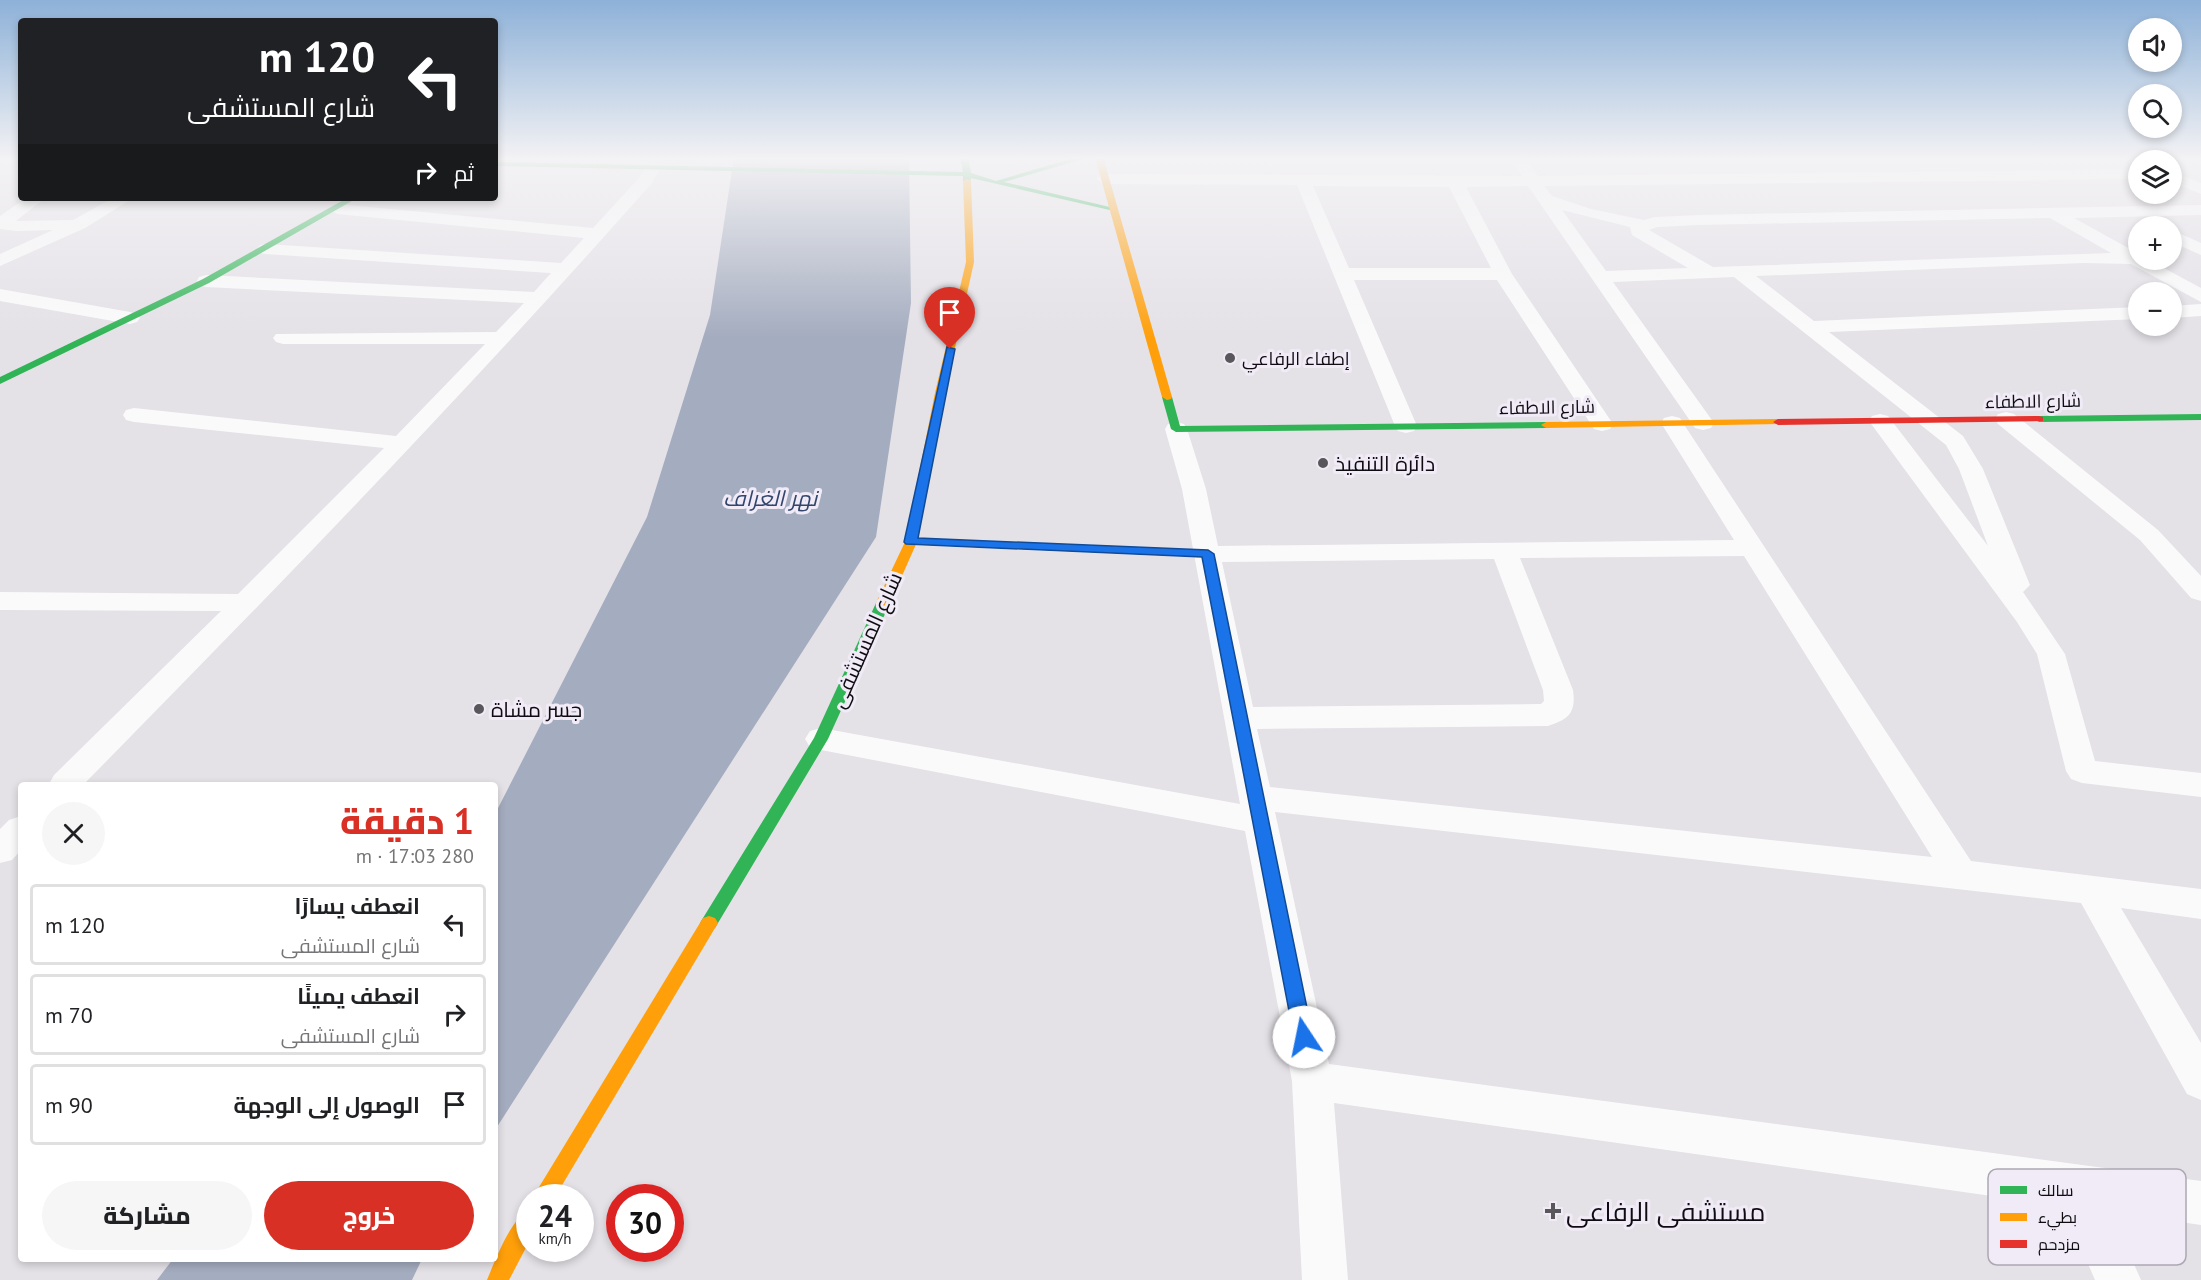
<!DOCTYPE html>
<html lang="ar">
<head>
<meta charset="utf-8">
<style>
  :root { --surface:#fff; --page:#f6f6f6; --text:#202124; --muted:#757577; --line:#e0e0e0; --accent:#d93025 }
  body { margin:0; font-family:"PT Sans",Cairo,sans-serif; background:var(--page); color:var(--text); direction:rtl; height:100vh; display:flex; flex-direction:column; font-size:22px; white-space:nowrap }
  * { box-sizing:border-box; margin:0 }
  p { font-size:20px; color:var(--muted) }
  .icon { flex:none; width:33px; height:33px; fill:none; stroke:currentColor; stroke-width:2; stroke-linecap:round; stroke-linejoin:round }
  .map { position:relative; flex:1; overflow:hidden; direction:ltr }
  .side { position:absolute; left:18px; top:782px; width:480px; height:480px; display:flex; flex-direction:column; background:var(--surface); border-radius:6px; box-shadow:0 3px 9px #0003; direction:rtl }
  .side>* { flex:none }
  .hud { position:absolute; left:18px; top:18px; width:480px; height:183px; border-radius:6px; box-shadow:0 3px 9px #0003; direction:rtl; background:#202124; color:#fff; overflow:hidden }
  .controls { position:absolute; left:2128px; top:18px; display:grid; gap:12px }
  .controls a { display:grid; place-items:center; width:54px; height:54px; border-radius:50%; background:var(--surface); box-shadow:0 3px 9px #0003; font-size:30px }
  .speed { position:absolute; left:516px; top:1184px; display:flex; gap:12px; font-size:30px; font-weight:700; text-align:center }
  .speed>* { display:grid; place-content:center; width:78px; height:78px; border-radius:50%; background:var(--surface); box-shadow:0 3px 9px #0003; line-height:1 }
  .speed small { font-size:15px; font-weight:400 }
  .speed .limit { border:9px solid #d22; background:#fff; color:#111 }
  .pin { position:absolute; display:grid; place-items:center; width:51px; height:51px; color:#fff; margin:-62px -26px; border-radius:50% 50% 50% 0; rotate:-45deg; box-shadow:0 0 6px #0007 }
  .pin .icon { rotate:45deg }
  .me { position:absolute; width:66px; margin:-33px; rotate:349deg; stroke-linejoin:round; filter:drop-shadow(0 0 4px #0008) }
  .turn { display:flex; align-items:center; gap:21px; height:126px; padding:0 24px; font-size:27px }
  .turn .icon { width:78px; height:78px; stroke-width:2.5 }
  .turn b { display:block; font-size:42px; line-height:51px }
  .then { display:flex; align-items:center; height:57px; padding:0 24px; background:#0003; gap:12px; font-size:22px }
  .round { display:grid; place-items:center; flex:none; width:63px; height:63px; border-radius:32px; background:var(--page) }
  .overview { display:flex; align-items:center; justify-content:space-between; height:102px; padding:0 24px }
  h1 { font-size:36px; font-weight:800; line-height:45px; color:var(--accent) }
  .button { display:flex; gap:12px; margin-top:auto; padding:12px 24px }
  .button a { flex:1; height:69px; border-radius:36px; background:var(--accent); color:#fff; font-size:24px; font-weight:800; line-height:69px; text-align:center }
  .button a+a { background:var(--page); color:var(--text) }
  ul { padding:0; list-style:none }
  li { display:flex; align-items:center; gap:18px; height:81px; margin:0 12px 9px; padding:0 12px; border:3px solid var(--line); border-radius:6px }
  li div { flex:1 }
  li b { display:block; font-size:22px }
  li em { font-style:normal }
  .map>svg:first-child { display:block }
  .water { fill:#a4acbf }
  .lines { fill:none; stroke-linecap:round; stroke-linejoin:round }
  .lane { fill:#fbfafb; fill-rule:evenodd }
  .street { fill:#fbfafb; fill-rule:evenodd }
  .fast { fill:#30b455; fill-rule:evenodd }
  .slow { fill:#ff9f0a; fill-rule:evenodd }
  .jam { fill:#e5322d; fill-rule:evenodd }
  .route { fill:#1a73e8; stroke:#114b97; stroke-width:1.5 }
  .poi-dot { fill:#59575b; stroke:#f0ebf7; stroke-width:2 }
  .labels { text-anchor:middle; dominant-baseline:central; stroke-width:6; stroke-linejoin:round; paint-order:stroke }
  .far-poi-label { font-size:18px; fill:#0e0c10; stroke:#f0ebf7; text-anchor:start }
  .far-street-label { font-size:18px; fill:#0e0c10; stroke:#f0ebf7 }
  .poi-label { font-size:21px; fill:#0e0c10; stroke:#f0ebf7; text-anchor:start }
  .street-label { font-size:21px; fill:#0e0c10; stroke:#f0ebf7 }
  .water-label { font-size:22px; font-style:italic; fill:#32456c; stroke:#f0ebf7 }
  .near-poi-label { font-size:26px; fill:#0e0c10; stroke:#f0ebf7; text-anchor:start }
  .key { fill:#f0ebf7; stroke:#aca8b2; stroke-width:1.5 }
  .key-label { font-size:16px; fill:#0e0c10 }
</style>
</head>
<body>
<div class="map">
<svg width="2201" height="1280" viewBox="0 0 2201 1280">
  <rect width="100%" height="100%" fill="#e4e1e7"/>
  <path class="water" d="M734,157H909L911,303L876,537L495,1130V814L647,517L710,315Z
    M173,1259V1258L422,1259L412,1280H157Z"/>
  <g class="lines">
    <path class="lane" d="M911,538L1208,550L1215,554L1208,558L906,545L904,542Z"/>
    <path class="street" d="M1509,157H1524L1538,176L2139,169V179L1544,186L1552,196L1591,209L1644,220L1655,217L1698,215L2201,205V215L2074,218L2139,254V260H2149L2201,288V302L2131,264L2084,263L1756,276L1814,321L2139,307V319L1829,332L1963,436L1983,469L2030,585L2023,592L2065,654L2095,761L2201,773V797L2082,783L2071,779L2066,771L2037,654L2017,622L1869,421L1872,416L1880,414L1888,416L1988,546L1959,469L1946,445L1734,277L1613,282L1714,423L1711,428L1703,430L1695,428L1528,186L1466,187L1512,274L1613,424L1610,429L1602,431L1594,429L1497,280H1354L1417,426L1414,431L1406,433L1398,431L1395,426L1297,185L1104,184L1096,179L1104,174L1522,176ZM1313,186L1449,187L1491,268H1349ZM1562,210L1630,227L1632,235L1688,268L1606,271ZM2050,218L2111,253L1713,267L1649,230L1657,227L1698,225Z
      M653,163L661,168L651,184C469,390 277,588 84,784H49L54,775L221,611L0,610V592L238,594L384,448L134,422L126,420L123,415L126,410L134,408L396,436L485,344H283L276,342L273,338L276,334L496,332L524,303L206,287L199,285L197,281L199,277L206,275L534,292L551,273L266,254L260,253L257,249L260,245L266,244L561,263L584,238L337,214L329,209L337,204L593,228L639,178L647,165Z
      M2172,171L2201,183V194L2172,182Z
      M26,198H45L16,221L73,220L113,198H133L85,228L0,266V254L53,230L17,231L0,229V216Z
      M2172,230L2201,243V255L2172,242Z
      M0,289L130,312L137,314L140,318L137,322L130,324L0,301Z
      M2201,304V316L2172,318V306Z
      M2006,412L2014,414L2158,530L2201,576V601L2191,598L2140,540L1998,424L1995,419L1998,414Z
      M1672,416L1680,418L1683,423L1971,861L2201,889V919L2121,908L2201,1043V1100L2187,1094L2081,903L1275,812L1329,1064L2201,1181V1225L2111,1212L2141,1280H2095L2063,1206L1334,1103L1348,1280H1302L1292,1081L1245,831L821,750L810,747L805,739L810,731L821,728L1240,804L1182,489L1165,429L1168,424L1176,422L1184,424L1187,429L1206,489L1218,546L1734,540L1661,423L1664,418ZM1744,556L1932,857L1270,787L1257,729L1548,726C1570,719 1576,712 1573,690L1520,558ZM1494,559L1543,690L1544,701L1541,704L1253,707L1222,562Z
      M21,816V850L12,860L0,863V829L9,820Z"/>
    <path class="fast" d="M960,157H968L971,173L996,181L1077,157H1090L1004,182L1118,209L1114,211L971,178L970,183H967L963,181V176L495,166V162L963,172Z
      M347,198H357L209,283L0,384V377L203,279Z
      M1167,394L1172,397L1180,426L1546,422L1551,425L1546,428L1176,432L1171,429L1162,397Z
      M2201,414V420L2039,422L2034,419L2039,416Z
      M883,599L890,603L828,739L715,928L709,930L703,928L700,923L703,918L814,738L876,603Z"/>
    <path class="slow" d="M1095,157H1103L1172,397L1171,399L1167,400L1162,397Z
      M967,179L971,181L974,262L945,393L917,542L890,603L883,607L876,603L905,542L935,393L966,262L963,181Z
      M1778,419L1783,422L1782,424L1546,428L1541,425L1546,422Z
      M709,916L715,918L718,923L715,928L555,1197H533L703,918Z
      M530,1210V1240L509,1280H487C495,1261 511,1217 530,1210Z"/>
    <path class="jam" d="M2039,416L2043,417V421L1778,425L1773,422L1778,419Z"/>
  </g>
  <linearGradient id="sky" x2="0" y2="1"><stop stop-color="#8db1d8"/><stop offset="0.47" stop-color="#f3f2f4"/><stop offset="1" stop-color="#f3f2f4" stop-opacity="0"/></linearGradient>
  <rect width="2201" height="337" fill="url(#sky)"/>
  <path class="route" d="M947,347L955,349L918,538L1208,550L1214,554L1313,1037L1310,1043L1304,1046L1297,1043L1294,1037L1202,557L906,544L904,542Z"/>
  <g class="poi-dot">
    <circle cx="1230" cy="358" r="6"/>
    <circle cx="1323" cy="463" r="6"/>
    <circle cx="479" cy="709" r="6"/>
    <path d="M1550 1202h6v6h6v6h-6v6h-6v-6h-6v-6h6z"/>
  </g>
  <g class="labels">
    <g class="far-poi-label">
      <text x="1242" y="358">إطفاء الرفاعي</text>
    </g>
    <g class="far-street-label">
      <text transform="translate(2033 401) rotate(-1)">شارع الاطفاء</text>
      <text transform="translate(1547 407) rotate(-1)">شارع الاطفاء</text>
    </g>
    <g class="poi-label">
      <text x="1335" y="463">دائرة التنفيذ</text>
      <text x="491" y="709">جسر مشاة</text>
    </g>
    <g class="street-label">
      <text transform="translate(866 640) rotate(-66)">شارع المستشفى</text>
    </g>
    <g class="water-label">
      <text x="770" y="498">نهر الغراف</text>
    </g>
    <g class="near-poi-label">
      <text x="1566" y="1211">مستشفی الرفاعی</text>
    </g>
  </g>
  <rect x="1988" y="1169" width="198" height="96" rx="9" class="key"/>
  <rect x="2000" y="1186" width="27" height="8" fill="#30b455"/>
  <rect x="2000" y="1213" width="27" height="8" fill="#ff9f0a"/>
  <rect x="2000" y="1240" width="27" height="8" fill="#e5322d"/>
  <g class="key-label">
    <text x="2038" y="1196">سالك</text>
    <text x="2038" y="1223">بطيء</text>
    <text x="2038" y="1250">مزدحم</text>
  </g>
</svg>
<div class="controls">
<a><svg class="icon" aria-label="sound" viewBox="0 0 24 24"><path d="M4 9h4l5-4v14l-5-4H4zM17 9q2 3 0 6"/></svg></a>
<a><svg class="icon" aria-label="search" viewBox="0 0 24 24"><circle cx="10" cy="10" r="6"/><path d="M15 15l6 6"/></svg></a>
<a><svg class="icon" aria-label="layers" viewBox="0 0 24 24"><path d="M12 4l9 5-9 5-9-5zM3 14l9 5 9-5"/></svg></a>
<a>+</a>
<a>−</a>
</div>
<div class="speed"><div>24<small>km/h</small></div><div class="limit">30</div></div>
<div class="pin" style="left:950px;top:349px;background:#d93025"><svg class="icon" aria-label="arrive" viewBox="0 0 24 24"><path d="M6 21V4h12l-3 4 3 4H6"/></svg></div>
<svg class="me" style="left:1304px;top:1037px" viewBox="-20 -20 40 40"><circle r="19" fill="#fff"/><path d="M0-13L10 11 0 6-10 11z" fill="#1a73e8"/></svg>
<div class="hud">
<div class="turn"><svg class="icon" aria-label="left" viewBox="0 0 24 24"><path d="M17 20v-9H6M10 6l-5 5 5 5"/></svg><div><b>120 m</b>شارع المستشفى</div></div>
<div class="then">ثم<svg class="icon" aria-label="right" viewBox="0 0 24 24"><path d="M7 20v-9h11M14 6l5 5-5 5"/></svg></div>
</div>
<section class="side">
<div class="overview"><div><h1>1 دقيقة</h1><p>280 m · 17:03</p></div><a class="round"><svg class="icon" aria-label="close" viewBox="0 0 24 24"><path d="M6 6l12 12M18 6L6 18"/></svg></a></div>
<ul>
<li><svg class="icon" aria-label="left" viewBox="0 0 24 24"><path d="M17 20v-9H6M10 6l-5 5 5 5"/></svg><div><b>انعطف يسارًا</b><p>شارع المستشفى</p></div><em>120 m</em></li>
<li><svg class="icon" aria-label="right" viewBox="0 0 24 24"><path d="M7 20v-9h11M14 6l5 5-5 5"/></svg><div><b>انعطف يمينًا</b><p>شارع المستشفى</p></div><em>70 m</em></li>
<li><svg class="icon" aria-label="arrive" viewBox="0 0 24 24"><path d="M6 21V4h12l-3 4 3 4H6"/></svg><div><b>الوصول إلى الوجهة</b></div><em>90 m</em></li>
</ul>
<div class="button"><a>خروج</a><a>مشاركة</a></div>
</section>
</div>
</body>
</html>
